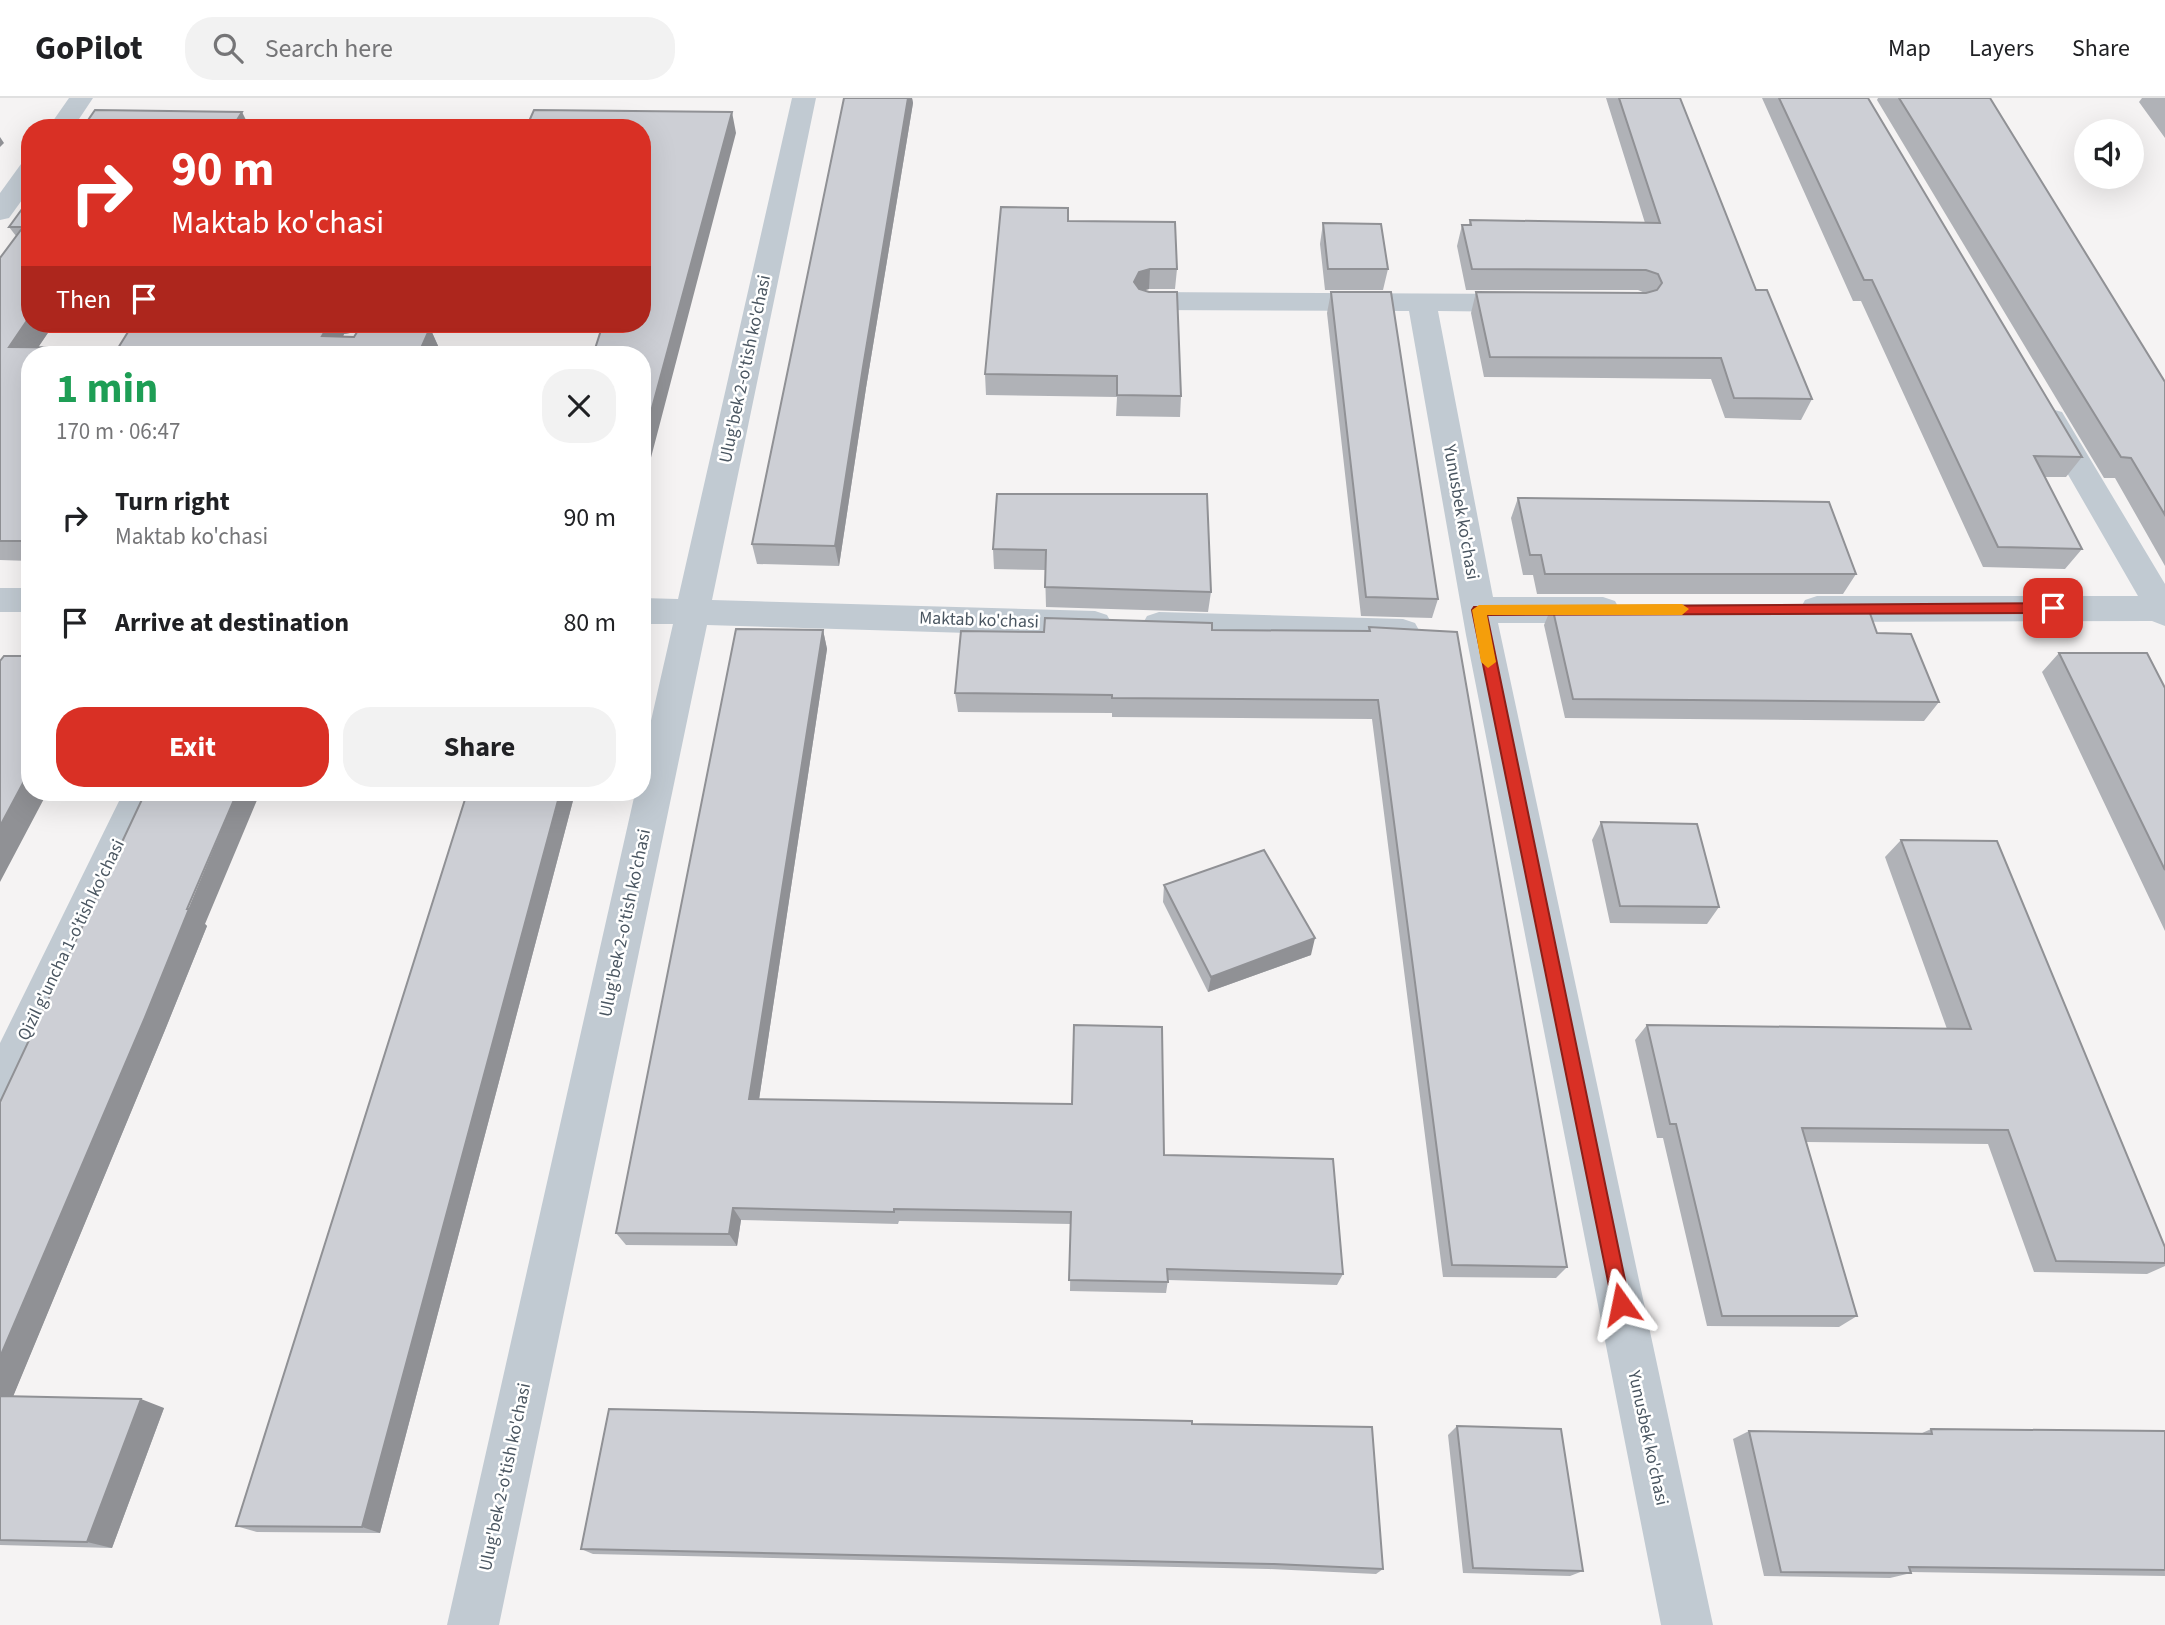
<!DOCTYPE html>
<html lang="en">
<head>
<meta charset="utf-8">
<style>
  :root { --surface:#fff; --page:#f2f2f2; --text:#202124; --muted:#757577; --line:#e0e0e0; --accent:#d93025 }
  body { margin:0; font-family:"Source Sans 3",sans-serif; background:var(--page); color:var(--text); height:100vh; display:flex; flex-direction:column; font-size:26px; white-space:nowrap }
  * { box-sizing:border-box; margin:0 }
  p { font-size:23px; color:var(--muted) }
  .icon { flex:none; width:38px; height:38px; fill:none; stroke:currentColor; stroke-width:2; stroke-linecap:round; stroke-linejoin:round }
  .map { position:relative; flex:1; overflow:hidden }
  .sheet { position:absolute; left:21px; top:248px; width:630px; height:455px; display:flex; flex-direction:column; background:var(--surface); border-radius:28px; box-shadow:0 7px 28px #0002 }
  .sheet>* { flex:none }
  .hud { position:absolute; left:21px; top:21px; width:630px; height:214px; border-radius:28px; box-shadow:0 7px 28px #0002; background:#d93025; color:#fff; overflow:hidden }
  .tools { position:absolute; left:2074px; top:21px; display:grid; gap:14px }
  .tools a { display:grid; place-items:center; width:70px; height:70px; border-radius:50%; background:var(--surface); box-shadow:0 7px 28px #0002; font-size:35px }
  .pin { position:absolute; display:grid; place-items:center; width:60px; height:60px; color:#fff; margin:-30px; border-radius:14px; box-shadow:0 4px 10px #0006 }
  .me { position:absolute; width:77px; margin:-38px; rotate:348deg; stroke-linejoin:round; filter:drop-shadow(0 0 5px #0008) }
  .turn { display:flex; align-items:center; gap:24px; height:147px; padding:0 35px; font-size:32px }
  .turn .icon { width:91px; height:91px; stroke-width:2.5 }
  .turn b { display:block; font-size:49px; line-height:60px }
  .then { display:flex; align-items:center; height:66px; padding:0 35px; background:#0003; gap:14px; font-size:26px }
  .round { display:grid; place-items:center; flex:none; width:74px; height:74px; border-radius:28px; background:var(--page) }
  .summary { display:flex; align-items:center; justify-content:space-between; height:119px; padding:0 35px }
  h1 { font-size:42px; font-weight:700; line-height:52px; color:#1e9e55 }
  .button { display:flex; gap:14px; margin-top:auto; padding:14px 35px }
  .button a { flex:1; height:80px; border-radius:28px; background:var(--accent); color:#fff; font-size:28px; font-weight:700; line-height:80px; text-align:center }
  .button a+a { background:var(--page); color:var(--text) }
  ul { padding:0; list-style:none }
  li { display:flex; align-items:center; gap:21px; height:105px; padding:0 35px }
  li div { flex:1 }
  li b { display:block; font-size:26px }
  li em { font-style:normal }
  header { display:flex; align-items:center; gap:42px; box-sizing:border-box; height:98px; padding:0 35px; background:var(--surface); border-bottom:2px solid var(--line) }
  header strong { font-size:33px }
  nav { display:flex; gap:38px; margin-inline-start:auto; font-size:24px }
  .search { width:490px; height:63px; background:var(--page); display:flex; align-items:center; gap:18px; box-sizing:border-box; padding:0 24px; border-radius:28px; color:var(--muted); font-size:26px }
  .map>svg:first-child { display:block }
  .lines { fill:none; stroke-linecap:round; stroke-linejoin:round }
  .minor { fill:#c1cad2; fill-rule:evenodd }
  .wall { fill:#b0b2b7; fill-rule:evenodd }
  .shaded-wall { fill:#909195 }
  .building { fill:#cdcfd5; stroke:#909195; stroke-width:2 }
  .route { fill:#d93025; stroke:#8d1f18; stroke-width:2 }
  .slow { fill:#f59e0b }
  .labels { text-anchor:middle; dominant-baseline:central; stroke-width:5; stroke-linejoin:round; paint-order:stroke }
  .street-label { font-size:18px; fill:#4a5661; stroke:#fff }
</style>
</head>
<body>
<header>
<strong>GoPilot</strong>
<div class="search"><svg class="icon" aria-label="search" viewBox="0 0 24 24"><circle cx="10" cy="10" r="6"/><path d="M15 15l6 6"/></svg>Search here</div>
<nav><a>Map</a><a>Layers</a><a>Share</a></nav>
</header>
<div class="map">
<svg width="2165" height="1527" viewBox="0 0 2165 1527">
  <rect width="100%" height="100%" fill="#f5f3f3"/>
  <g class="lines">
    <path class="minor" d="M69,0H93L73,30H48Z
      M792,0H816L712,502L1095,513L1107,517L1112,526L1107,535L1095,539L707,527L499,1527H447L635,695H642V662L673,526H642V500L678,501Z
      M30,64V91L9,120L0,122V95L21,66Z
      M1149,194L1524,196L1534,199L1538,205L1534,211L1524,214L1438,213L1493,499H1603L1615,503L1620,512L1615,521L1603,525H1498L1713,1527H1661L1466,537L1409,213L1149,212L1139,209L1135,203L1139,197Z
      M2051,311L2062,314L2165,486V528L2152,523L1817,524L1805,520L1800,511L1805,502L1817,498H2138L2036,321L2040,314Z
      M0,490H30V514H0Z
      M1159,514L1403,521L1415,525L1420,534L1415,543L1403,547L1159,540L1147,536L1142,527L1147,518Z
      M123,695H161L15,1003L0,1009V945Z"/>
  </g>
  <path class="wall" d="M844,0H912L913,5L866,290L839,468L757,466L752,446Z
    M1606,0H1680L1756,192L1812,301L1801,322L1725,320L1711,281L1484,279L1471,215L1476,194L1645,195L1638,192H1466L1457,148L1462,127H1469L1470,122L1645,125Z
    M1762,0H1868L2082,359L2066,379H2045L2082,451L2065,471L1983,469L1861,203H1853Z
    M1878,0H1990L2165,284V468L2115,380H2104L1877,2Z
    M2142,0H2165V40L2139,4Z
    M30,100V226H54L38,249L118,250L133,226H410L408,229L430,230L439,250L30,257V463L0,462V160L16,138L9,129ZM356,234L357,235L354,239H343L344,236Z
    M1069,123L1177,171L1175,191H1149L1145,192L1181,298L1180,319L1116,318L1117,299L986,297L985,276Z
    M1323,125L1388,171L1383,192H1325L1320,146Z
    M1331,194L1438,501L1432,520L1361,518L1327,215Z
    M997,396L1211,494L1208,514L1046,509L1045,472L994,471L993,451Z
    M1518,400L1856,476L1843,496H1537L1533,477H1523L1511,420Z
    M1552,508L1877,535L1939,604L1924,623L1565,620L1544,527Z
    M1369,529L1567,1169L1556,1180L1443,1179L1372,621L1112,619V615L958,614L955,595L1044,534L1212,532L1368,533Z
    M823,532L827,551L759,1001L1164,1057L1343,1176L1337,1187L1168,1182L1166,1195L1070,1193L1071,1126L899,1123L898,1126L741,1122L737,1148L626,1147L616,1135Z
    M2059,555L2165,590V833L2042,574Z
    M467,695H575L380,1435L257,1434L236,1428Z
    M1601,724L1719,809L1707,826L1610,825L1592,742Z
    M1901,742L2165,1149V1168L2147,1176L2034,1174L1988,1046L1806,1044L1857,1218L1839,1229L1707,1228L1663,1040H1657L1635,942L1647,927L1947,931L1885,759Z
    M1164,787L1311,857L1208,894L1163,804Z
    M205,826L207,828L165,932L13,1298L164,1310L112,1450L0,1447V1004Z
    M1192,1326L1383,1471L1376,1476L1269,1471L593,1456L581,1451Z
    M1457,1328L1583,1473L1570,1478L1463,1475L1448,1337Z
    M1931,1331L2165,1333V1478L1910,1474L1911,1475L1890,1480L1764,1478L1733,1341L1749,1333L1920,1336Z"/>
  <path class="shaded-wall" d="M908,0H912L913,5L866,290L839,468L835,448L863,269Z
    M242,14L250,30H232Z
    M732,14L736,35L642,394V347Z
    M0,39L4,45L0,49Z
    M1150,171L1149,191L1138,194L1134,184L1139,174Z
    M30,218V226H54L33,257L9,249Z
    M329,226H351L356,234L344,236L334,257L322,238Z
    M391,226H410L399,250L389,229Z
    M430,230L439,250L436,257H418Z
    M823,532L827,551L757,1015L749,1001Z
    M30,672V695H47L0,784V728Z
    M237,695H260L205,826L207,828L165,932L10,1306L0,1303V1259Z
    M560,695H575L380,1435L362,1429Z
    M1315,840L1311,857L1208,894L1211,879Z
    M733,1110L741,1122L737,1148L729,1136Z
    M141,1301L164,1310L112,1450L87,1444Z"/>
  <path class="building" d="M844,0H908L863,269L835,448L752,446Z
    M1619,0H1680L1756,192H1767L1812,301L1734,300L1721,260L1490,259L1476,194L1646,195L1657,192L1662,185L1658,176L1646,172L1472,171L1462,127H1471L1470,122L1660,125Z
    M1779,0H1868L2082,359L2034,358L2082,451L1998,449L1872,182H1864Z
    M1899,0H1990L2165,284V417L2131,360L2121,359Z
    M95,12L242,14L232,30H79L83,25H86Z
    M534,12L732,14L642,347V257H593L603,226H642V30H526Z
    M30,100V218L9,249L118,250L133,226H329L322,238L354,239L362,226H391L389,229L430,230L418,257H30V443H0V160L23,129H9Z
    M1001,109L1068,110V123L1175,124L1177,171H1150L1139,174L1134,184L1139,191L1149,194H1177L1181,298L1117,297V278L985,276Z
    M1323,125L1381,126L1388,171H1328Z
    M1331,194H1391L1438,501L1366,499Z
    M997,396H1207L1211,494L1045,489L1046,452L993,451Z
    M1518,400L1829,404L1856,476H1545L1541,457H1530Z
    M1867,507L1877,535L1911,536L1939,604L1573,601L1552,508Z
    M1045,520L1212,525V532L1370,533L1369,529L1457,534L1567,1169L1452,1167L1378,602L1112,600V597L955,595L961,533L1044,534Z
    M736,531L823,532L749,1001L1072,1006L1074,927L1162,929L1164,1057L1333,1061L1343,1176L1167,1171L1168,1184L1069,1182L1071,1114L894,1111V1114L733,1110L729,1136L616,1135Z
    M2059,555H2147L2165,590V772Z
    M4,558H30V672L0,728V563Z
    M145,695H237L187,811H189L146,917L0,1259V1004Z
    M467,695H560L362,1429L236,1428Z
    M1601,724L1697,726L1719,809L1620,808Z
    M1901,742L1997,743L2165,1149V1165L2056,1163L2008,1032L1802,1030L1857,1218H1722L1676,1026H1670L1647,927L1971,931Z
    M1264,752L1315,840L1211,879L1164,787Z
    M0,1298L141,1301L87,1444L0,1442Z
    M609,1311L1192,1323V1326L1372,1329L1383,1471L1274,1466L581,1451Z
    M1457,1328L1561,1331L1583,1473L1473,1470Z
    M1931,1331L2165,1333V1472L1909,1469L1911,1475L1781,1474L1749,1333L1932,1336Z"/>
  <path class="route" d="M2053,505L2060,510L2053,515L1487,517L1630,1206L1628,1213L1621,1215L1614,1213L1472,512L1474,509Z"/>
  <path class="slow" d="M1682,506L1689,511L1682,517H1487L1496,564L1488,570L1481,564L1472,512L1479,507Z"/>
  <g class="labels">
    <g class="street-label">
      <text transform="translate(745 271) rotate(-78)">Ulug'bek 2-o'tish ko'chasi</text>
      <text transform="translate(1461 414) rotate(80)">Yunusbek ko'chasi</text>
      <text transform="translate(979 522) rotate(2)">Maktab ko'chasi</text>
      <text transform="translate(625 825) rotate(-78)">Ulug'bek 2-o'tish ko'chasi</text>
      <text transform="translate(71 842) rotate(-64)">Qizil g'uncha 1-o'tish ko'chasi</text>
      <text transform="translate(1648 1340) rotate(78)">Yunusbek ko'chasi</text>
      <text transform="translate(505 1379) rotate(-78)">Ulug'bek 2-o'tish ko'chasi</text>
    </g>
  </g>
</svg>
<div class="tools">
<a><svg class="icon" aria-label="sound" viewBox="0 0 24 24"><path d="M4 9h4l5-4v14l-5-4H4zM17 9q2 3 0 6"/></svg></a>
</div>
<div class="pin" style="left:2053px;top:510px;background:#d93025"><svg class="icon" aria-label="arrive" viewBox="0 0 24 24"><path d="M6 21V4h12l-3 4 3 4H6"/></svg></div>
<svg class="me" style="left:1621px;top:1206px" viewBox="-20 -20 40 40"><path d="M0-17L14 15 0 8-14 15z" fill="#d93025" stroke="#fff" stroke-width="4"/></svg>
<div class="hud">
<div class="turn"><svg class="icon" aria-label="right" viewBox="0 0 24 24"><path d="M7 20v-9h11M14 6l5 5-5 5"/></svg><div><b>90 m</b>Maktab ko'chasi</div></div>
<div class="then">Then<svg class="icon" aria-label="arrive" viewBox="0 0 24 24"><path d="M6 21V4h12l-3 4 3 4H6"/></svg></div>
</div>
<section class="sheet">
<div class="summary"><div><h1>1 min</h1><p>170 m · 06:47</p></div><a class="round"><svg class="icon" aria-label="close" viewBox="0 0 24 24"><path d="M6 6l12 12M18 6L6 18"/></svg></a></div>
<ul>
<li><svg class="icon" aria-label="right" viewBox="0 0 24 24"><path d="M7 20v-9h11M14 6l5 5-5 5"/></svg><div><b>Turn right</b><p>Maktab ko'chasi</p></div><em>90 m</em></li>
<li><svg class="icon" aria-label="arrive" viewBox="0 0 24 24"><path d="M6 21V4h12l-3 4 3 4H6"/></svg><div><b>Arrive at destination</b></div><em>80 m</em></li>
</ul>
<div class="button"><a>Exit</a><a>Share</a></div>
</section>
</div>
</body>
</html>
